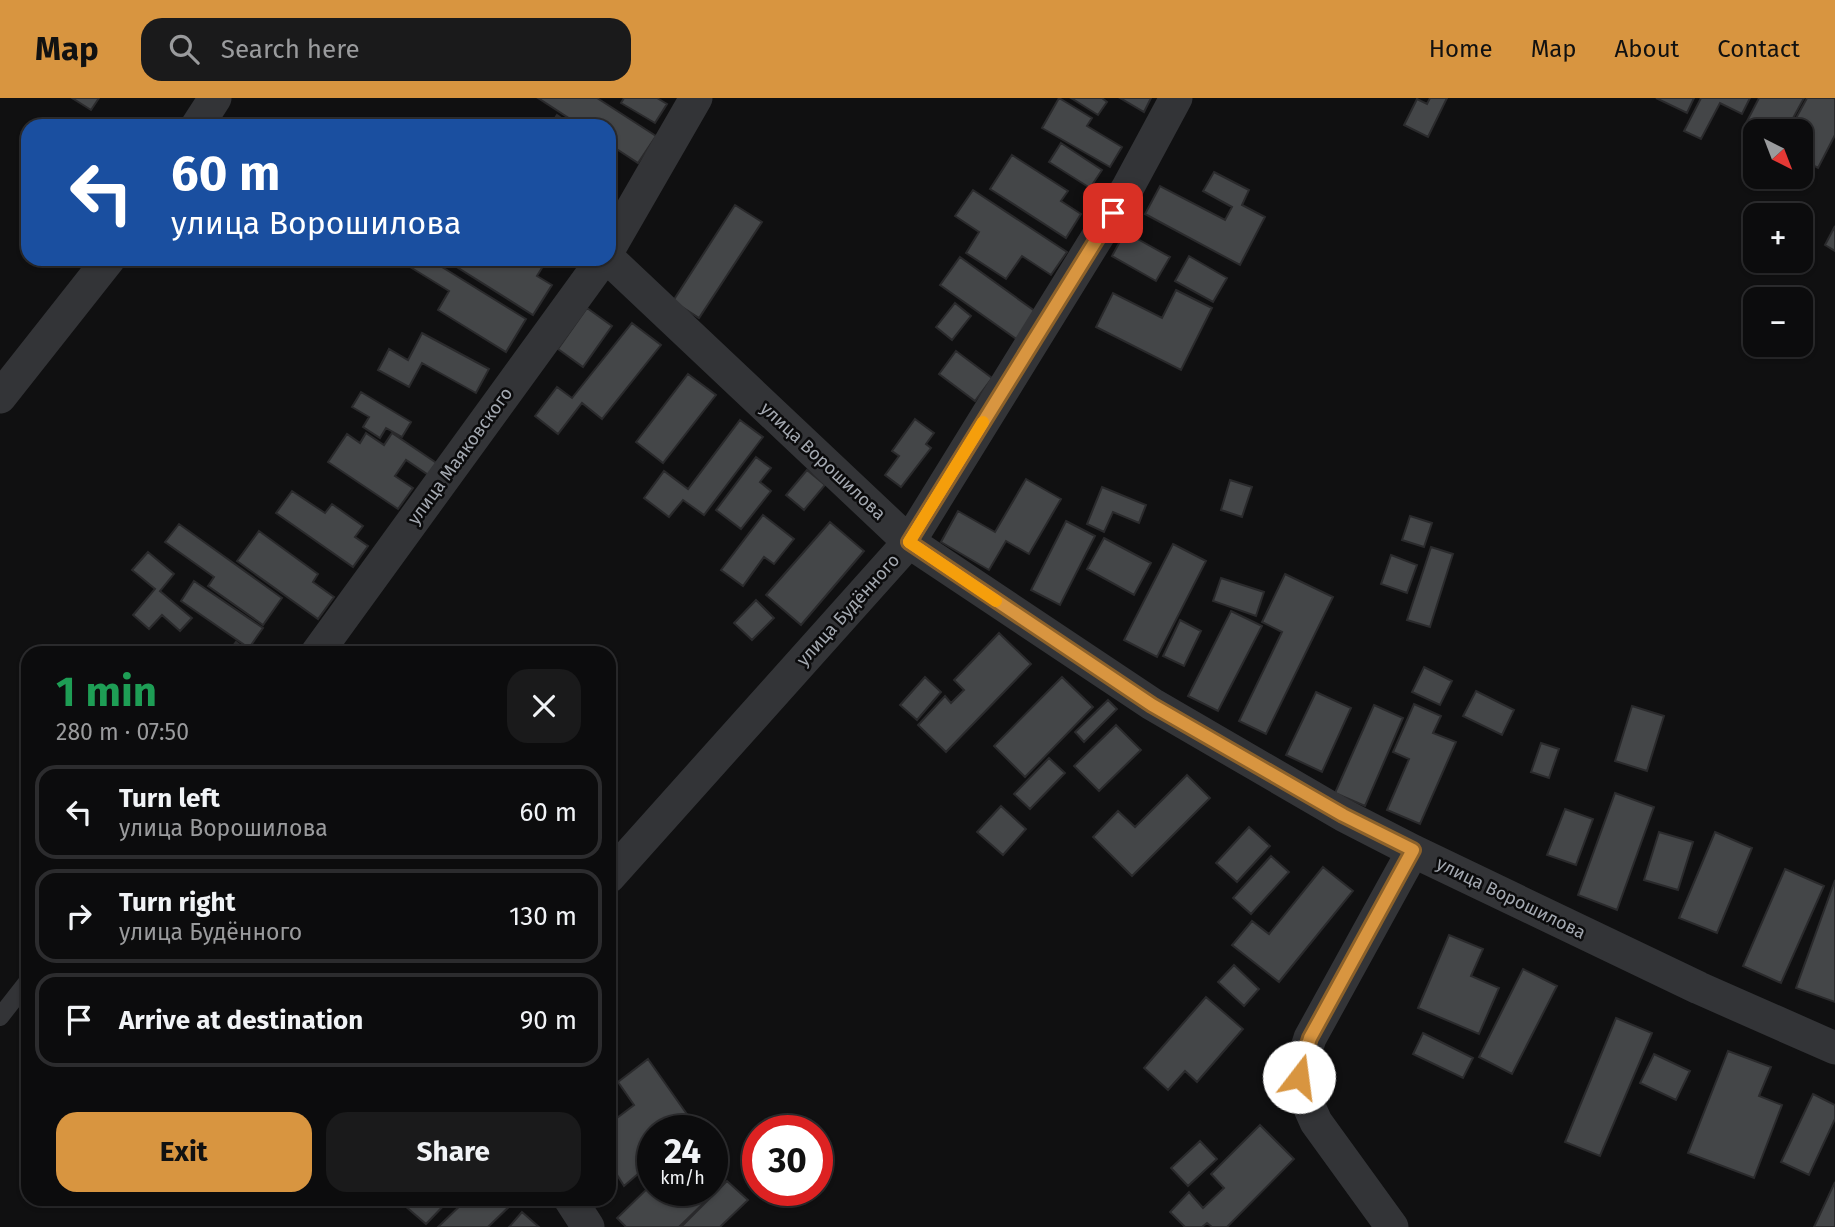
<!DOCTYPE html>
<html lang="en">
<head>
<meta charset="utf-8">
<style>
  :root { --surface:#0c0c0d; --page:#1a1a1b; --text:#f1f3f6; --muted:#9a9b9d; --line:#2c2c2e; --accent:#d89540 }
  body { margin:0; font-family:"Fira Sans",sans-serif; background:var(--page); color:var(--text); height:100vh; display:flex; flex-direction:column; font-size:26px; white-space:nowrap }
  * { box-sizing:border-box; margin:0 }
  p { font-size:23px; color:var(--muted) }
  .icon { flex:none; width:38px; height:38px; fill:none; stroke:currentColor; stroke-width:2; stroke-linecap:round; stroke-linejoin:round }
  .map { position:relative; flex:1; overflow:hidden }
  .details { position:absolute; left:21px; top:548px; width:595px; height:560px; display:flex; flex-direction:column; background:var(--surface); border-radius:21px; box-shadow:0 2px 5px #0004,0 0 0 2px var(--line) }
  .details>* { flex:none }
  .guide { position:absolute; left:21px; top:21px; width:595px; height:147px; border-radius:21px; box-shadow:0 2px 5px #0004,0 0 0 2px var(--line); background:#1a4fa0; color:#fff; overflow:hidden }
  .needle { width:46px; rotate:138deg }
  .buttons { position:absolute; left:1743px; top:21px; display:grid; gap:14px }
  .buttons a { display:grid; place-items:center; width:70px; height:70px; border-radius:14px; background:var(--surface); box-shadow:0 2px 5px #0004,0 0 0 2px var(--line); font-size:35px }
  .speed { position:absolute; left:637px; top:1017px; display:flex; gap:14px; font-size:35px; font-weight:700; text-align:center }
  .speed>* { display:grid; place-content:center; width:91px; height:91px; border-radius:50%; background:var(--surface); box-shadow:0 2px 5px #0004,0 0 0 2px var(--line); line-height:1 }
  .speed small { font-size:18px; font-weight:400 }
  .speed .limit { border:10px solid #d22; background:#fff; color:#111 }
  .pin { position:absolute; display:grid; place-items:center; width:60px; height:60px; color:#fff; margin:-30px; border-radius:14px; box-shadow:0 4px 10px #0006 }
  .me { position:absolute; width:77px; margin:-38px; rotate:15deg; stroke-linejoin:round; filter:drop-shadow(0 0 5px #0008) }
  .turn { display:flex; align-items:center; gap:24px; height:147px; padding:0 35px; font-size:32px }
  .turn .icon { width:91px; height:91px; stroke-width:2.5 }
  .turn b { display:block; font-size:49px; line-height:60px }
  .round { display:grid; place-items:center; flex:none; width:74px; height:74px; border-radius:21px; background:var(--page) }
  .headline { display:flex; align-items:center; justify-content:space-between; height:119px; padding:0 35px }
  h1 { font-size:42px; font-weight:700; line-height:52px; color:#1e9e55 }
  .action { display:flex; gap:14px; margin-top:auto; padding:14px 35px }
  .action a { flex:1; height:80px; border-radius:21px; background:var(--accent); color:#111; font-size:28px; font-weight:700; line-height:80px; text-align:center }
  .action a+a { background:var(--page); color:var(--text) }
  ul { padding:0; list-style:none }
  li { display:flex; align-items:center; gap:21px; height:94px; margin:0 14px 10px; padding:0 21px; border:4px solid var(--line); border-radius:21px }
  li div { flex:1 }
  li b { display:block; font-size:26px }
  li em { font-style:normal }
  header { display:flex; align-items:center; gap:42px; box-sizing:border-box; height:98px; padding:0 35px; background:var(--accent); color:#111 }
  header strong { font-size:33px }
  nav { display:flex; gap:38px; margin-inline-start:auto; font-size:24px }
  .search { width:490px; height:63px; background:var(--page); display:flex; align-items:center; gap:18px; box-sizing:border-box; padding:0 24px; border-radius:21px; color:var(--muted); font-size:26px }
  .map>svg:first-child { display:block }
  .building { fill:#444648; stroke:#2a2a2c; stroke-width:2 }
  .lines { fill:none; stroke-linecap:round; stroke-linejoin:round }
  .lane { stroke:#333437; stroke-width:18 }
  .street { stroke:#333437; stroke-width:33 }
  .route-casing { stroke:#8c612a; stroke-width:18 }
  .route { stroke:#d89540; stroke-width:12 }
  .slow { stroke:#f59e0b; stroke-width:12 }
  .labels { text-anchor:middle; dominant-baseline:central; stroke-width:5; stroke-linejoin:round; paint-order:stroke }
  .street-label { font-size:18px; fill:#a3a8b0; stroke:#0b0b0c }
</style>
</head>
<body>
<header>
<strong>Map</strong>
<div class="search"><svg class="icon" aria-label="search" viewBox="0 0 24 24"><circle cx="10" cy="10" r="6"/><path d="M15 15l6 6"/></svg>Search here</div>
<nav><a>Home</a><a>Map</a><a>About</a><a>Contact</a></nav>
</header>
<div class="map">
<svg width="1835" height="1129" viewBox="0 0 1835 1129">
  <rect width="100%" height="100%" fill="#101011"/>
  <path class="building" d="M72,0H99L91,12Z
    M538,0H597L656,38L638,65L609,46V28H581Z
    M624,0H657L667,6L655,25L621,5Z
    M1059,0L1092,20L1087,28L1122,49L1110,69L1042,30Z
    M1071,0H1102L1107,4L1098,17Z
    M1120,0H1151L1144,14Z
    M1430,0H1447L1428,39L1404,27L1417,1L1427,6Z
    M1656,0H1694L1687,15Z
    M1701,0H1750L1742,16L1720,5L1701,41L1684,33Z
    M1759,0H1804L1786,33H1756L1745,27Z
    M1807,0H1835V37L1818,70L1801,61V33H1789Z
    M557,17L573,28H550Z
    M1061,45L1102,72L1090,90L1049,64Z
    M1012,57L1068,93L1061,103L1081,116L1066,140L990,91Z
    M1214,74L1249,92L1242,107L1265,119L1240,167L1145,116L1160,88L1225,122L1232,109L1203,93Z
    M973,92L1067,154L1051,177L1022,158L1006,181L966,155L979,134L955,118Z
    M609,98L618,104L609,117Z
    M735,107L762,124L699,220L673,203Z
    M1835,128V153L1825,147Z
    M1125,134L1170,159L1156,183L1112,158Z
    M1189,158L1227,180L1213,204L1175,183Z
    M960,159L1039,216L1019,243L940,187Z
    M404,161H429L526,221L506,254L438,212L449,193L402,164Z
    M444,161H505L507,162L508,161H537L545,165L537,178L552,187L533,217Z
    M1176,192L1212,210L1181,272L1096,229L1113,195L1162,220Z
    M955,205L971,218L952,242L936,229Z
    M587,210L612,228L583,269L558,251Z
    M632,225L661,247L602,321L582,305L558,336L535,318L557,289L572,300Z
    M422,235L489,271L476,295L422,265L409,289L378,272L389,251L408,262Z
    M956,253L992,280L975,303L939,276Z
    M688,276L716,297L663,365L636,344Z
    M361,294L411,324L402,339L386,330L380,340L363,329L369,319L352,309Z
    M915,321L934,335L926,346L931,350L901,389L885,377L899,358L892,353Z
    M740,322L763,339L704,417L683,402L669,419L644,400L664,373L688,391Z
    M366,335L384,347L392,335L438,366L430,378L406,362L395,378L413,390L398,411L328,364L347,336L360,345Z
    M756,359L771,370L760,384L771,393L741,431L716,412Z
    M807,372L825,387L804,412L786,397Z
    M1026,381L1061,401L1029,456L1006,443L989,472L941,444L958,413L995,434Z
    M1230,382L1252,389L1242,419L1221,412Z
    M1102,389L1146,407L1139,425L1113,414L1104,434L1087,426Z
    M292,393L325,415L332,406L363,428L355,439L368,448L353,469L276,415Z
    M763,417L794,441L774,466L764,459L743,488L721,472Z
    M1410,418L1432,425L1424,449L1402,442Z
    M1066,423L1095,438L1060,507L1031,492Z
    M830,424L864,453L801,527L766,497Z
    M179,426L282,500L263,527L208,488L214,479L165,444Z
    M259,433L318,476L313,484L334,499L318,521L237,463Z
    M1104,440L1151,465L1134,497L1087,471Z
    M1173,446L1206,463L1157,559L1124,542Z
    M1431,449L1453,456L1430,529L1407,522Z
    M148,454L174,476L160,493L192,520L180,533L162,517L149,531L133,517L155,491L132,472Z
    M1391,457L1417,467L1407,495L1381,486Z
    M1285,476L1333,499L1266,636L1239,623L1282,534L1262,524Z
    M1221,480L1264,494L1256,518L1213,503Z
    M194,483L263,530L249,550L181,503Z
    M756,502L774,520L752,542L734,525Z
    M1231,513L1262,528L1218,613L1188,598Z
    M1180,522L1201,533L1184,568L1163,558Z
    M999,535L1031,566L946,654L918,627L945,598L951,605L964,592L954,582Z
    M236,544L250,555H228Z
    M1424,569L1452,583L1440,607L1412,594Z
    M925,579L941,594L917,622L900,607Z
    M1062,579L1093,609L1025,679L994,648Z
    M1476,593L1514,612L1502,637L1463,618Z
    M1316,594L1351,610L1322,674L1286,657Z
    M1108,602L1117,611L1084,644L1075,634Z
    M1414,606L1441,618L1433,635L1456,644L1420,726L1387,712L1409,661L1393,654Z
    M1374,607L1403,620L1365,708L1335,695Z
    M1632,608L1664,618L1647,673L1615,663Z
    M1116,627L1141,652L1099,693L1074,668Z
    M1541,645L1559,651L1549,680L1531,674Z
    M1049,660L1065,675L1030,711L1014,696Z
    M1187,677L1210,700L1132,778L1093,739L1118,713L1135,729Z
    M1615,695L1654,709L1617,812L1578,797Z
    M1001,708L1026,731L1003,757L977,734Z
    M1565,711L1593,721L1576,767L1547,757Z
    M1249,729L1270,748L1237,784L1216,765Z
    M1659,734L1693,744L1678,792L1644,782Z
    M1715,734L1752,750L1717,835L1679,820Z
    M1271,758L1289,774L1251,816L1233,800Z
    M1323,769L1353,793L1279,884L1232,847L1252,823L1269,836Z
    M1785,771L1824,788L1781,885L1743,868Z
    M1835,782V904L1796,890Z
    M1449,837L1483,851L1471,878L1499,890L1479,936L1418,910Z
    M1234,867L1259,891L1244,908L1218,884Z
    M1523,871L1557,888L1512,976L1479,959Z
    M1206,899L1243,931L1197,984L1185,973L1168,992L1144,970Z
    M1616,920L1652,935L1600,1058L1565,1044Z
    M1423,935L1473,960L1463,980L1413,956Z
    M1728,953L1771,969L1759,998L1782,1007L1754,1080L1688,1055Z
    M1654,956L1690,973L1676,1002L1640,985Z
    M648,961L696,1029L691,1032H653V1063L624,1088L609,1064V1026L634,1007L618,984Z
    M1813,996L1835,1007V1021L1809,1077L1781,1064Z
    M1260,1027L1294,1061L1227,1129H1212L1207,1125L1202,1129H1185L1170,1114L1189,1094L1203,1110L1224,1090L1211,1076Z
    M1200,1043L1217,1061L1188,1088L1171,1070Z
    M727,1083L748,1102L720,1129H681Z
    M1835,1084V1129H1814Z
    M653,1085V1092H711L714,1095L679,1129H626L617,1120Z
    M397,1101H450L426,1126Z
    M467,1101H517L488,1129H438Z
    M522,1114L539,1129H509Z"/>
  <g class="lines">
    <path class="lane" d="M0,919L28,883"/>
    <path class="street" d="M197,28L215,0
      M609,151L696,0
      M609,161L909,444L1152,606L1343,717L1413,753L1699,890L1835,950
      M0,299L109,161
      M317,555L603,161
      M609,779L909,444L1127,91L1176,0
      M570,1101L588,1129
      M1392,1129L1316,1024L1304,997L1299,979L1303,962L1310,940L1413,753"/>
  </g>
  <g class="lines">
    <defs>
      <path id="route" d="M1113,115L909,444L1152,607L1343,717L1413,752L1310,940L1303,962L1299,979"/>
    </defs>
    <use href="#route" class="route-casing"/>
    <use href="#route" class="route"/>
    <path class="slow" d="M983,324L909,444L996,503"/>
  </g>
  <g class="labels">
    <g class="street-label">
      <text transform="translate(460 358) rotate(-54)">улица Маяковского</text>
      <text transform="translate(823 363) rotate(43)">улица Ворошилова</text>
      <text transform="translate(848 512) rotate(-48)">улица Будённого</text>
      <text transform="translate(1511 800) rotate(26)">улица Ворошилова</text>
    </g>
  </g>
</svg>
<div class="buttons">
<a><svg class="needle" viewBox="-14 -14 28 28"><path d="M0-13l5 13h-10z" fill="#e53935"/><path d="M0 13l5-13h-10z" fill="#9a9b9d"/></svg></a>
<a>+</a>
<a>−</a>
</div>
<div class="speed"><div>24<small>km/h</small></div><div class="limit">30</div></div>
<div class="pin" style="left:1113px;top:115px;background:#d93025"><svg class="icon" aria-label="arrive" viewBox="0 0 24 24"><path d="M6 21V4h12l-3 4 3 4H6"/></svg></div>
<svg class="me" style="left:1299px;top:979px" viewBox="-20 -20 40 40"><circle r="19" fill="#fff"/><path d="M0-13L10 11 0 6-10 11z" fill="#d89540"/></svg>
<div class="guide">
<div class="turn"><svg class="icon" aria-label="left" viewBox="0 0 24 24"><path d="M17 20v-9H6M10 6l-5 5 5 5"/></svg><div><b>60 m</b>улица Ворошилова</div></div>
</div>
<section class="details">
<div class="headline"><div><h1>1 min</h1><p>280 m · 07:50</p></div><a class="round"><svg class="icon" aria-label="close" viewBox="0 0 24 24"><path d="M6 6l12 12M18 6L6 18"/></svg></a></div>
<ul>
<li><svg class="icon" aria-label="left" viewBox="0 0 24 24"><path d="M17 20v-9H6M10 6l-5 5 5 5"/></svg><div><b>Turn left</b><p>улица Ворошилова</p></div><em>60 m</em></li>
<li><svg class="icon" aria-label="right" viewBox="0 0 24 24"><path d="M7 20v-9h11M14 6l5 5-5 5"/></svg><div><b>Turn right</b><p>улица Будённого</p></div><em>130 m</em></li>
<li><svg class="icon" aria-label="arrive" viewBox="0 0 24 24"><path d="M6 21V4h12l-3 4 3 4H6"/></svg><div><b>Arrive at destination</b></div><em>90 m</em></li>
</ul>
<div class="action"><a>Exit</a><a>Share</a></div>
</section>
</div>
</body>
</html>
